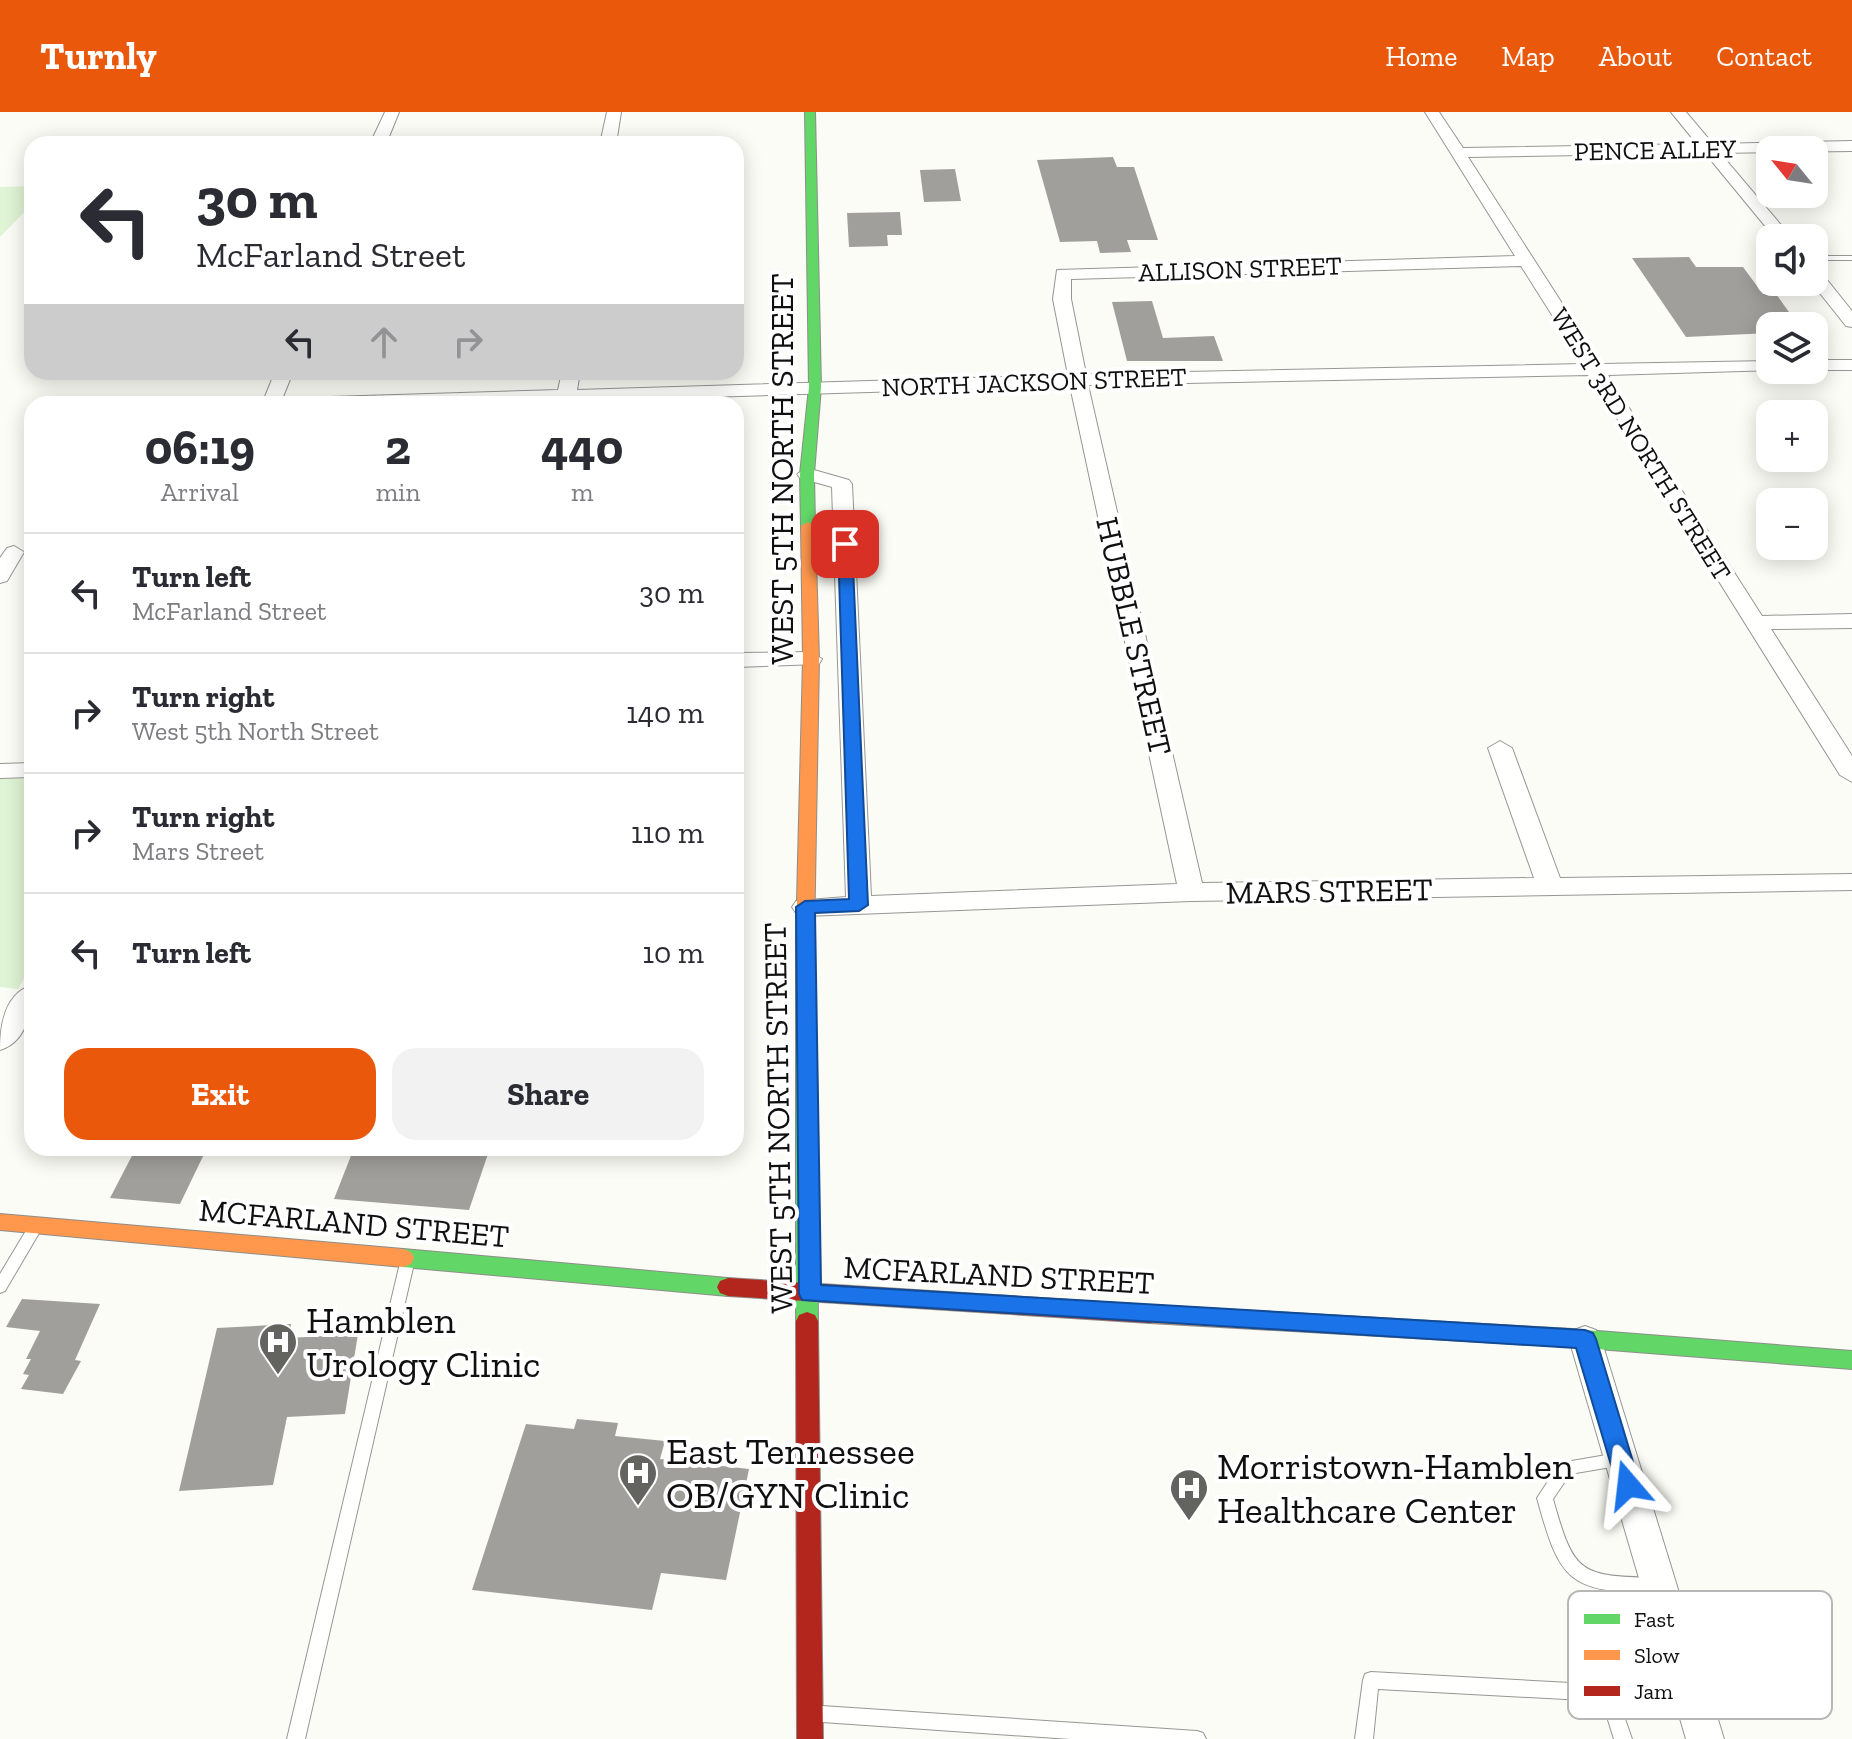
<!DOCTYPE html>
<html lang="en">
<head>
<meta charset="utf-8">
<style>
  :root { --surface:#fff; --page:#f2f2f3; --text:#2b2b33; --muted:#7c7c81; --line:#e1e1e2; --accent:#ea580c }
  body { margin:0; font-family:"Zilla Slab",serif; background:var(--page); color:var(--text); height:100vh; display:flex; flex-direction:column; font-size:30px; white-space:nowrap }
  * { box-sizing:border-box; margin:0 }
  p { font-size:26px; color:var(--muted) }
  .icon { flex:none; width:44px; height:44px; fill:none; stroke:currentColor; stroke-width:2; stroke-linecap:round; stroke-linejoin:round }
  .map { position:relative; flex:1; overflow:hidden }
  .details { position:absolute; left:24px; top:284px; width:720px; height:760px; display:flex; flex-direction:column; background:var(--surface); border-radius:24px; box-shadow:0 4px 20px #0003 }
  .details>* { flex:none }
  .guide { position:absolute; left:24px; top:24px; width:720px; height:244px; border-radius:24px; box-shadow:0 4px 20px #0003; background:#fff; color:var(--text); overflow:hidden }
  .needle { width:52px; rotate:300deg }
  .tools { position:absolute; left:1756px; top:24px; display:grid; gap:16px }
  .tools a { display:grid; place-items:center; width:72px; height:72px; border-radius:16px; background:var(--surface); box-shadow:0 4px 20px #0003; font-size:40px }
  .pin { position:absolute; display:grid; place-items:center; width:68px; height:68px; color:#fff; margin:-34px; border-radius:16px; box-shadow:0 4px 12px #0006 }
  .me { position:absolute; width:88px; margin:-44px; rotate:343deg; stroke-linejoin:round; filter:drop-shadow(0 0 6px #0008) }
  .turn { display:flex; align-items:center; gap:28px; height:168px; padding:0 40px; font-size:36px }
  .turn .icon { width:104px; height:104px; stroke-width:2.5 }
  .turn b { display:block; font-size:56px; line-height:68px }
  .lanes { display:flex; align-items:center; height:76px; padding:0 40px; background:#0003; justify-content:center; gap:40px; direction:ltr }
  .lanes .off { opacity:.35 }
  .eta { display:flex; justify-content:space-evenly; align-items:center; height:136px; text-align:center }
  .eta b { font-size:48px; font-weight:800; line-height:56px }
  .button { display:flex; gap:16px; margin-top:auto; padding:16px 40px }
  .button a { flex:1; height:92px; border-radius:24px; background:var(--accent); color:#fff; font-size:32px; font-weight:800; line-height:92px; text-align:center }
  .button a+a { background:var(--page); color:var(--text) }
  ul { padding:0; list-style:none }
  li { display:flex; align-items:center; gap:24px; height:120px; padding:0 40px; border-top:2px solid var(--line) }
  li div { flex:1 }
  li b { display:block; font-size:30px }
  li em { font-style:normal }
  header { display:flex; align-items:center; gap:48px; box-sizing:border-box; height:112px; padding:0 40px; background:var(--accent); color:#fff }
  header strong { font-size:38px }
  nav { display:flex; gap:44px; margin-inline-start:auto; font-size:28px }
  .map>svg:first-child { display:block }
  .green { fill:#dff4d4 }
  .building { fill:#a09f9b }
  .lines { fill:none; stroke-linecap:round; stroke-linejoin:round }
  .lane-casing { stroke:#969694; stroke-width:2 }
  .street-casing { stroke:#969694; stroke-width:2 }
  .fast-casing { stroke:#8d8d8a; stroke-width:2 }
  .slow-casing { stroke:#8d8d8a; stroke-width:2 }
  .jam-casing { stroke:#8d8d8a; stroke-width:2 }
  .lane { fill:#fffffe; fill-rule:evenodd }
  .street { fill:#fffffe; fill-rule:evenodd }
  .fast { fill:#63d668; fill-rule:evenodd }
  .slow { fill:#ff974d; fill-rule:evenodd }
  .jam { fill:#b3261e; fill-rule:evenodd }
  .route { fill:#1a73e8; stroke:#114b97; stroke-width:2 }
  .labels { text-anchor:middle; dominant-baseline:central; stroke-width:8; stroke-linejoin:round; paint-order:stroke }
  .far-street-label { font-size:26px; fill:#101010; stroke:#fff }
  .street-label { font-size:32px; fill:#101010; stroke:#fff }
  .near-poi-label { font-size:38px; fill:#101010; stroke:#fff; text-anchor:start }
  .key { fill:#fff; stroke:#b7b7b7; stroke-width:2 }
  .key-label { font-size:22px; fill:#101010 }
</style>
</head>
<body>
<header>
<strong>Turnly</strong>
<nav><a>Home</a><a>Map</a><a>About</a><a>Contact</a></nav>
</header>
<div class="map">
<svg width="1852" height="1627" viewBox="0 0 1852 1627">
  <rect width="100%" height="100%" fill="#fcfcf6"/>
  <path class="green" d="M32,74V92L0,125V75Z
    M32,666V852L18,877L0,875V667Z"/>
  <path class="building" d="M1113,45L1117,55H1134L1158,128H1127L1131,140L1100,141L1097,129L1060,130L1037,48Z
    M955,57L961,89L924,90L920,58Z
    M900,100L902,123H887L888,134L849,135L847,101Z
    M1689,145L1696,155H1743L1763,182H1776L1799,214H1770V221L1686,225L1632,146Z
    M1152,189L1163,226L1214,224L1223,249H1127L1112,190Z
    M136,1036H207L180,1092L110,1086Z
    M354,1036H490L469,1098L334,1087Z
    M22,1187L100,1192L75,1248L81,1249L63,1282L21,1277L29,1263L23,1262L31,1247H26L40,1219L6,1215Z
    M291,1212L289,1226L358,1222L345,1302L287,1305L273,1373L179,1379L217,1216Z
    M577,1307L618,1311L615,1324L665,1329L660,1347L749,1357L726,1468L661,1461L652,1498L472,1478L526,1312L574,1317Z"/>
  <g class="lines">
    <defs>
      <path id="lane" d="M1814,144H1852V148H1814Z
        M35,1110L40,1112L42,1116L5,1179L0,1181V1162L30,1112Z
        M408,1141L413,1143L415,1147L305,1627H287L401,1147L403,1143Z
        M1618,1341L1623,1343L1626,1348L1623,1353L1570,1362L1553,1387C1574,1462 1579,1464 1656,1466L1662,1469L1664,1474L1662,1479L1656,1482C1568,1479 1560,1470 1537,1386L1560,1351Z
        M1371,1560L1608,1573L1614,1575L1632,1627H1614L1602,1589L1378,1577L1373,1627H1355L1363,1568L1365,1562Z
        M822,1594L1197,1619L1203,1621L1206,1627H1071L822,1610L816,1608L813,1602L816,1596Z"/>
      <path id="street" d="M385,0H399L386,32H370Z
        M607,0H621L616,32H600Z
        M1425,0H1439L1463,36L1697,32L1671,0H1686L1713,32L1852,29V39L1720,41L1792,126H1775L1705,41L1468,45L1601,252L1770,249V258H1776L1608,263L1762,504L1852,502V516L1771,517L1852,644V670L1840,663L1590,263L1088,273L1202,771L1534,766L1488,636L1500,629L1512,636L1560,766L1852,762V778L1191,789L805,804L796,801L792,795L796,789L846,785L832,375L800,366L797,362L807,356L849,368L852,372L871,784L1177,772L1070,274L575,289L574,292H288L297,286L558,278L562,260H580L577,278L1068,263L1053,187L1057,158L1515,144ZM1521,154L1583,252L1086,262L1071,187V167Z
        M1814,158L1820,159L1852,199V215L1846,214L1811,170H1814Z
        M1814,248H1852V258H1812Z
        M275,260H293L280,292H262Z
        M14,434L24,440L7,469L0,471V446L7,436Z
        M811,540L822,547L819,552L736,555V541Z
        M32,651V665L0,666V652Z
        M32,873C32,898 27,930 0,938C0,914 4,882 32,873Z
        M1585,1214L1596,1218L1601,1227L1724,1627H1686L1569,1227L1574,1218Z"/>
      <path id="fast" d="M805,0H815L821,275L814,362L815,414L808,418L801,414L800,362L809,275Z
        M805,823L814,829L818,1209L815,1215L807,1218L799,1215L796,1209V829Z
        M403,1137L728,1166L736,1169L739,1175L736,1181L728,1184L403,1155L395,1152L392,1146L395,1140Z
        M1572,1217L1852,1239V1257L1572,1235L1564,1232L1561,1226L1564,1220Z"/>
      <path id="slow" d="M808,410L815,414L819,547L814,829L805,835L796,829L803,547L801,414Z
        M0,1102L403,1137L411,1140L414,1146L411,1152L403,1155L0,1118Z
        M1150,1193L1572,1217L1580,1220L1583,1226L1580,1232L1572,1235L1150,1211L1142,1208L1139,1202L1142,1196Z"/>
      <path id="jam" d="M728,1166L1150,1193L1158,1196L1161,1202L1158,1208L1150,1211L728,1184L720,1181L717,1175L720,1169Z
        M807,1200L815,1203L818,1209L823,1627H797L796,1209L799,1203Z"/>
    </defs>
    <use href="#lane" class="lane-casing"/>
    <use href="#street" class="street-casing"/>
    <use href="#fast" class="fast-casing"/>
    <use href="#slow" class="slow-casing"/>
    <use href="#jam" class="jam-casing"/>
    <use href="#lane" class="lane"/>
    <use href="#street" class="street"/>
    <use href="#fast" class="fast"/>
    <use href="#slow" class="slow"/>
    <use href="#jam" class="jam"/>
  </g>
  <path class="route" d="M845,428L852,432L868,793L859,799L815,801L821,1173L1585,1218L1593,1221L1596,1227L1640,1373L1637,1380L1628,1383L1620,1380L1617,1373L1576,1236L802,1188L799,1182L796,795L805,789L849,787L838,432Z"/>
  <defs>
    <symbol id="hospital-pin" viewBox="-11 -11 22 30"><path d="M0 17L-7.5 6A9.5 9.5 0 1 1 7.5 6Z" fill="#636360" stroke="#fff"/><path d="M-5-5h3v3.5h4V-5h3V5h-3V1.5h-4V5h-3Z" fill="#fff"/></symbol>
  </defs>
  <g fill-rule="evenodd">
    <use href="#hospital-pin" x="256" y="1208" width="44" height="60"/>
    <use href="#hospital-pin" x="616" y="1339" width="44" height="60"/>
    <use href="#hospital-pin" x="1167" y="1354" width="44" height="60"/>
  </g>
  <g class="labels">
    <g class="far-street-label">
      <text transform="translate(1655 38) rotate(-1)">PENCE ALLEY</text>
      <text transform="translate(1240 157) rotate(-2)">ALLISON STREET</text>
      <text transform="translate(1034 270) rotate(-2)">NORTH JACKSON STREET</text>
      <text transform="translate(1641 332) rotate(58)">WEST 3RD NORTH STREET</text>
    </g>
    <g class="street-label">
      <text transform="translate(782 357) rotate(-90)">WEST 5TH NORTH STREET</text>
      <text transform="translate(1134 524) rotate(77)">HUBBLE STREET</text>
      <text transform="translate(1329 779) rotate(-1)">MARS STREET</text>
      <text transform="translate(778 1006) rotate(-91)">WEST 5TH NORTH STREET</text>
      <text transform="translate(354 1111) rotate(5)">MCFARLAND STREET</text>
      <text transform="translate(999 1163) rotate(3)">MCFARLAND STREET</text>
    </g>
    <g class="near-poi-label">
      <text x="306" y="1208">Hamblen<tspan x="306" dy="44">Urology Clinic</tspan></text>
      <text x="666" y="1339">East Tennessee<tspan x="666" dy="44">OB/GYN Clinic</tspan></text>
      <text x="1217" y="1354">Morristown-Hamblen<tspan x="1217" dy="44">Healthcare Center</tspan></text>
    </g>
  </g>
  <rect x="1568" y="1479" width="264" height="128" rx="12" class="key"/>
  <rect x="1584" y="1502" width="36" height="10" fill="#63d668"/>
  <rect x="1584" y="1538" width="36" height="10" fill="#ff974d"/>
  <rect x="1584" y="1574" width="36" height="10" fill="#b3261e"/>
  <g class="key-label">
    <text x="1634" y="1515">Fast</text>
    <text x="1634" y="1551">Slow</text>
    <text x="1634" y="1587">Jam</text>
  </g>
</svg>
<div class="tools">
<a><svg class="needle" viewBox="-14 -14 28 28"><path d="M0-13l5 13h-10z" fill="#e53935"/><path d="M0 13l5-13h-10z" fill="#7c7c81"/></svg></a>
<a><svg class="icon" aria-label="sound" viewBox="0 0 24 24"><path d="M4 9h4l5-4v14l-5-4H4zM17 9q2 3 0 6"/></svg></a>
<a><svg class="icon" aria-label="layers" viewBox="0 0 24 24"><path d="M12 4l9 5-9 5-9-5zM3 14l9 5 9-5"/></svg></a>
<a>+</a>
<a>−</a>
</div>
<div class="pin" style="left:845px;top:432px;background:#d93025"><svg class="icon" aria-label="arrive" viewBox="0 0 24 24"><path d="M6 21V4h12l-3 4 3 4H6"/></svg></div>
<svg class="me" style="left:1628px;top:1373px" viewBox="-20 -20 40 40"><path d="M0-17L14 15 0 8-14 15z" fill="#1a73e8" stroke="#fff" stroke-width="4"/></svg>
<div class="guide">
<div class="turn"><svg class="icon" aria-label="left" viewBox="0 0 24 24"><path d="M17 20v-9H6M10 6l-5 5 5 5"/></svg><div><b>30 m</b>McFarland Street</div></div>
<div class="lanes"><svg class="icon" aria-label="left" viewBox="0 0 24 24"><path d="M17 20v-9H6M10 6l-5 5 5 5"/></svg><svg class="icon off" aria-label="ahead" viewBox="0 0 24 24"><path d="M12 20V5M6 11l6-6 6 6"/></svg><svg class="icon off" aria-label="right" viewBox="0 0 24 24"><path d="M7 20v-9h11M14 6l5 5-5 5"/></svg></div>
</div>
<section class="details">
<div class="eta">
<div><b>06:19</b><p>Arrival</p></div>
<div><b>2</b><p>min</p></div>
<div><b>440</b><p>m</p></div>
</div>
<ul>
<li><svg class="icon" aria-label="left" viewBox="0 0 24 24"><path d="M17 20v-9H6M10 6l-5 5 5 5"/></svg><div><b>Turn left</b><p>McFarland Street</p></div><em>30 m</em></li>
<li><svg class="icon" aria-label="right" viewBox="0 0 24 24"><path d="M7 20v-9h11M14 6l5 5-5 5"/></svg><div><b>Turn right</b><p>West 5th North Street</p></div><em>140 m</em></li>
<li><svg class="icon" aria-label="right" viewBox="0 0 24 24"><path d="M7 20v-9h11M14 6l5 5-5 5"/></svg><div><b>Turn right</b><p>Mars Street</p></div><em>110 m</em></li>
<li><svg class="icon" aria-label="left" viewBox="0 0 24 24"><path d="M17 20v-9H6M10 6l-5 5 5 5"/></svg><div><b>Turn left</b></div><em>10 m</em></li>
</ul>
<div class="button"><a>Exit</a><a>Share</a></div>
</section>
</div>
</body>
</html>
